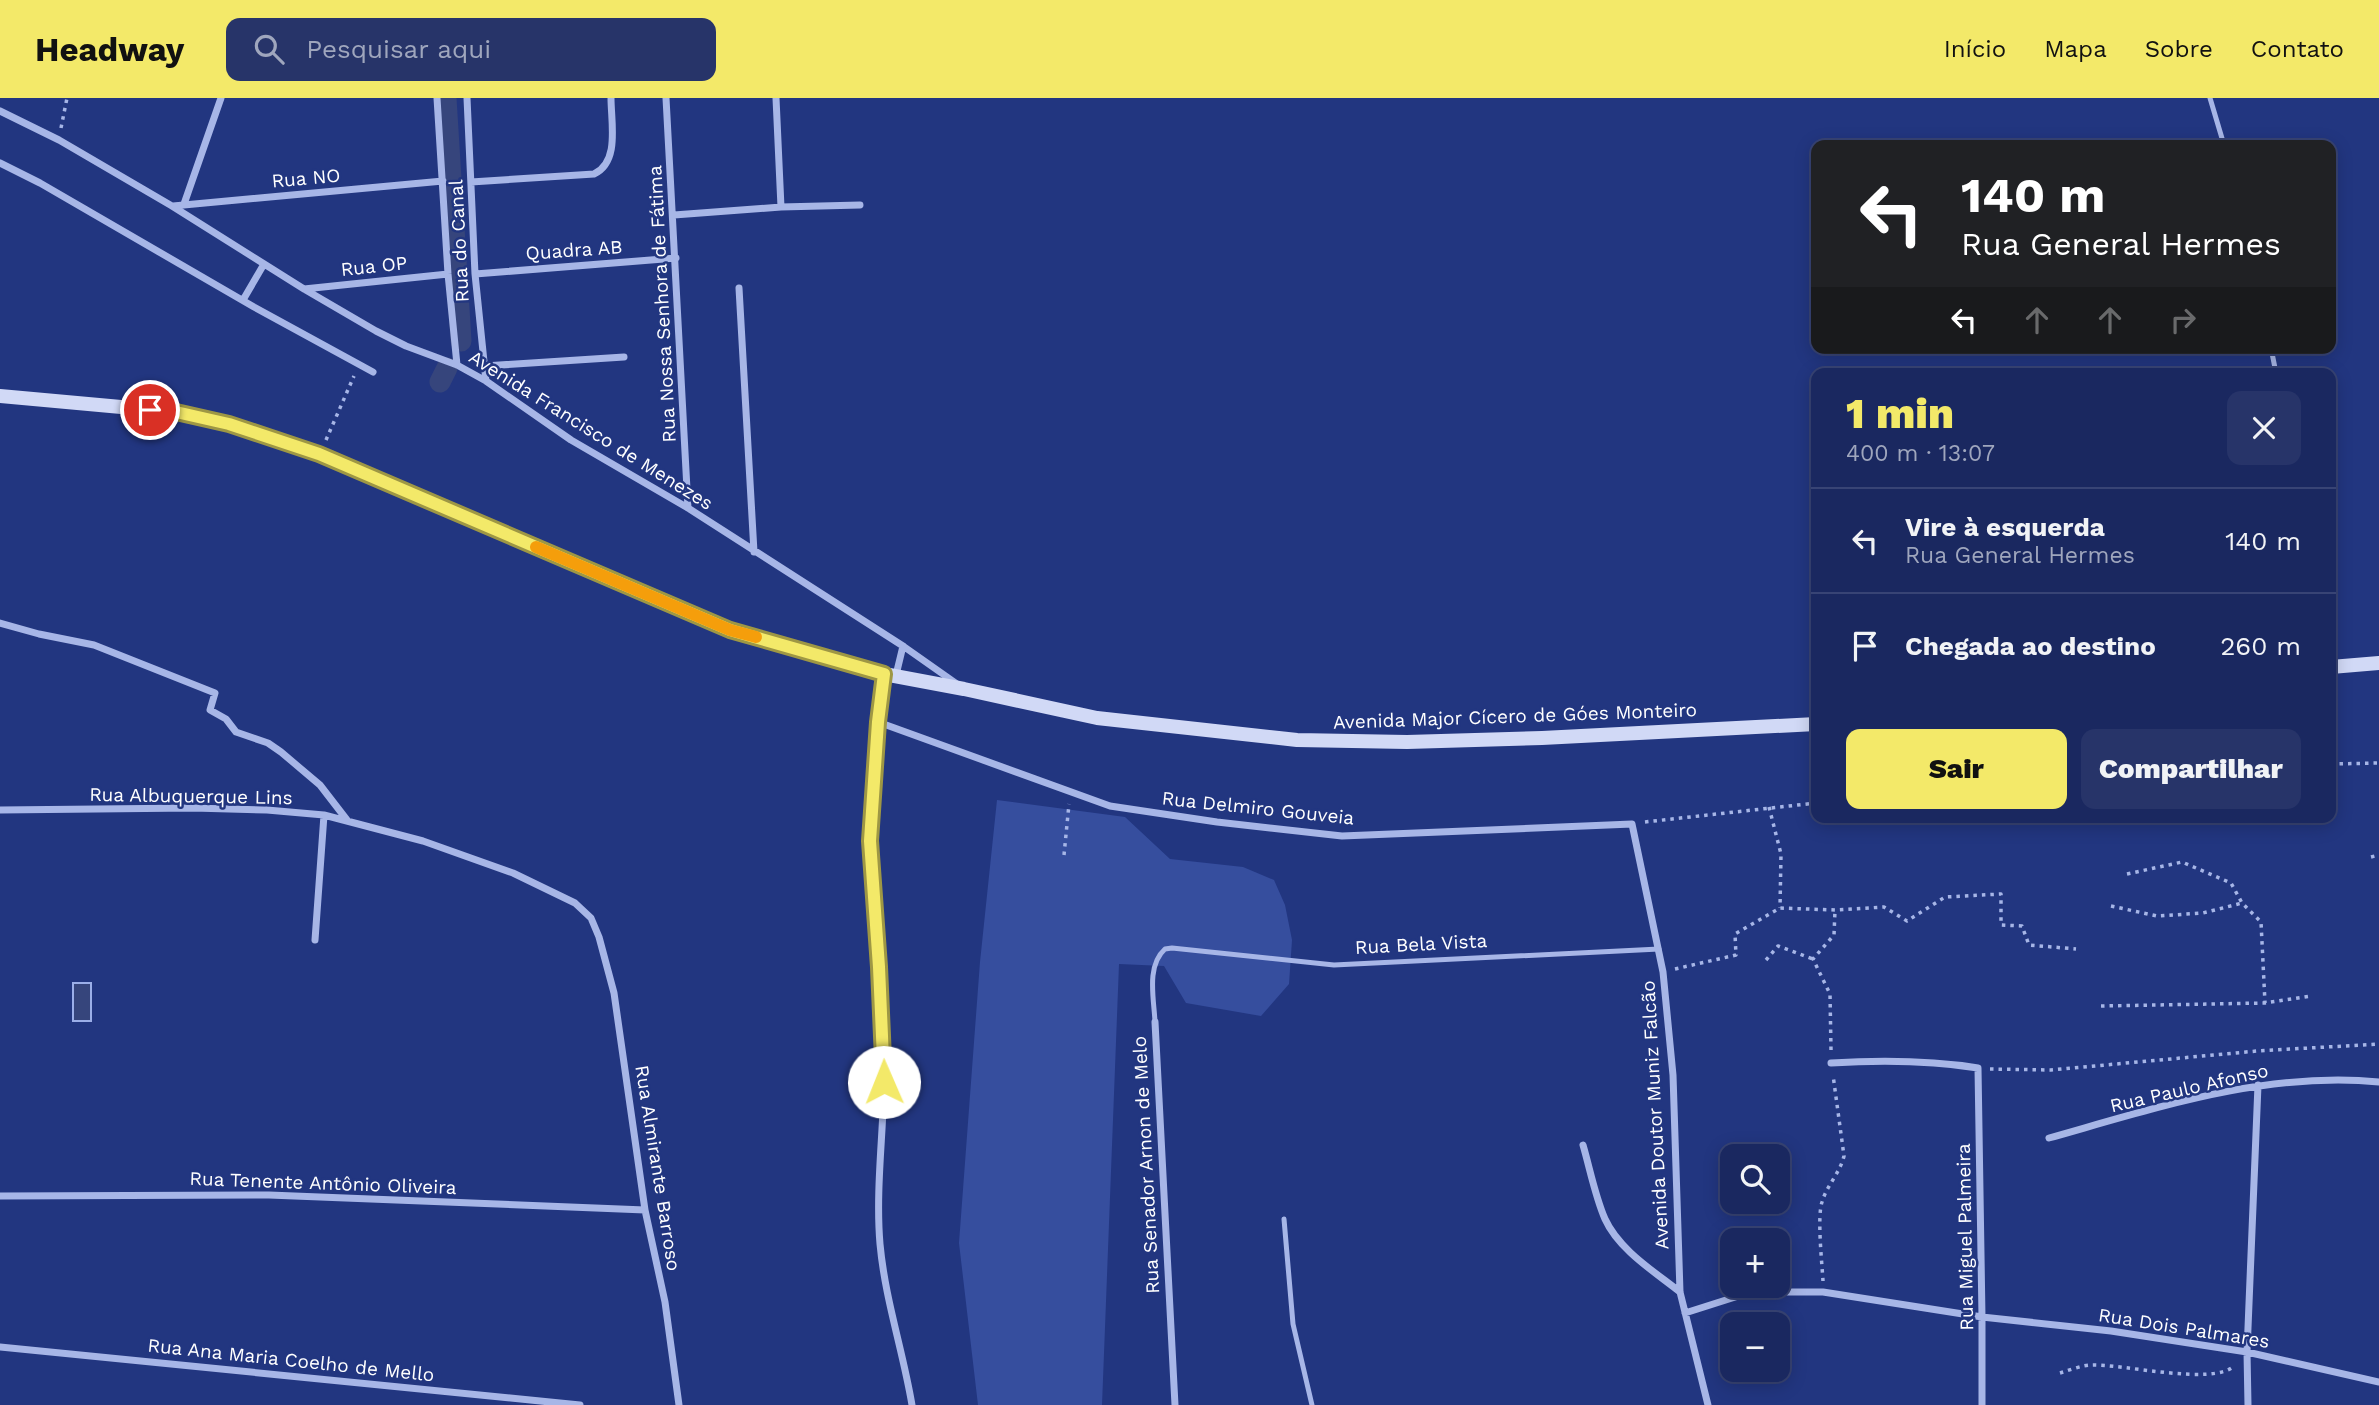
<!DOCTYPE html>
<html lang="pt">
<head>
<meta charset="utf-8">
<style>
  :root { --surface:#1a2860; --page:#273469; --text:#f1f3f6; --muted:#9fa6bd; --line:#384475; --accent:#f3e969 }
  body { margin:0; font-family:"Work Sans",sans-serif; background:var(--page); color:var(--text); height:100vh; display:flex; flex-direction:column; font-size:26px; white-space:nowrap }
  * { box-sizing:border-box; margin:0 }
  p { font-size:23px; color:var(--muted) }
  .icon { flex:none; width:38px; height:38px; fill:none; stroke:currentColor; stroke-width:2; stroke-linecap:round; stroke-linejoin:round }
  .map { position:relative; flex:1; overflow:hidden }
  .side { position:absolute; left:1811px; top:270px; width:525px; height:455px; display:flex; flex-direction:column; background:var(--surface); border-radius:14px; box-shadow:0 4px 18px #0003,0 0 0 2px var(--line) }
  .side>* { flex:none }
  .guide { position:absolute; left:1811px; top:42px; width:525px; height:214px; border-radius:14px; box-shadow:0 4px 18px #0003,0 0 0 2px var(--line); background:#202124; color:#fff; overflow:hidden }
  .buttons { position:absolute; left:1720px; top:1046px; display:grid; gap:14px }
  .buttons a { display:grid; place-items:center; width:70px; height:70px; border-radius:14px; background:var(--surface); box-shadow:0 4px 18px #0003,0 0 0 2px var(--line); font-size:35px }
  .pin { position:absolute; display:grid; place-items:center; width:60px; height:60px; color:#fff; margin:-30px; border:4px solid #fff; border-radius:50%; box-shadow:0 2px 7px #0007 }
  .me { position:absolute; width:77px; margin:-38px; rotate:359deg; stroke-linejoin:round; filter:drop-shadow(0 0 5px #0008) }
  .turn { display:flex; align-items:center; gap:24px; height:147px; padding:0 35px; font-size:32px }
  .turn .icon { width:91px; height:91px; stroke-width:2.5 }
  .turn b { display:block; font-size:49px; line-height:60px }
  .lanes { display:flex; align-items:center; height:66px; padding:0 35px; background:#0003; justify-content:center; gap:35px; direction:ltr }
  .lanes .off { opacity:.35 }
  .round { display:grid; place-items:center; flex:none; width:74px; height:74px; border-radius:14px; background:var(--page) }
  .overview { display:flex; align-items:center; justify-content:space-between; height:119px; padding:0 35px }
  h1 { font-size:42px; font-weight:800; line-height:52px; color:var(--accent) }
  .button { display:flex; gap:14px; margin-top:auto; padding:14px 35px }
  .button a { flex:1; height:80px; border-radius:14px; background:var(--accent); color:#111; font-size:28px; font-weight:800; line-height:80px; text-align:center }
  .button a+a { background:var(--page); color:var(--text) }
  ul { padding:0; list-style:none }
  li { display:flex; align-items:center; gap:21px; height:105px; padding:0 35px; border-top:2px solid var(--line) }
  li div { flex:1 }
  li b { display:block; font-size:26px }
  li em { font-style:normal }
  header { display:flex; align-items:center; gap:42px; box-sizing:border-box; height:98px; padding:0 35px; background:var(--accent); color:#111 }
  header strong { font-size:33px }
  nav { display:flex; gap:38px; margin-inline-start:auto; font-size:24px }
  .search { width:490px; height:63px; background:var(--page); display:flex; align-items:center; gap:18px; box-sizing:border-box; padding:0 24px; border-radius:14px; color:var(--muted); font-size:26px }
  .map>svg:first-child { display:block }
  .green { fill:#364e9e }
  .water { fill:#36457c; stroke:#9baee8; stroke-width:2 }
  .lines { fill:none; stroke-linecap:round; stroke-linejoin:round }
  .canal { stroke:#36457c; stroke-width:21 }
  .path { stroke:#a7b6e7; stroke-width:3.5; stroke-dasharray:3.5 5; stroke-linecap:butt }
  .lane { stroke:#a7b6e7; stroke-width:5 }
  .street { stroke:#a7b6e7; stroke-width:7 }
  .secondary { stroke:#d1d9f6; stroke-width:14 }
  .route-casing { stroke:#9e9744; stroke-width:18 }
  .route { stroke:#f3e969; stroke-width:12 }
  .slow { stroke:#f59e0b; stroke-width:12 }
  .labels { text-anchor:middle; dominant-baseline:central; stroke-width:5; stroke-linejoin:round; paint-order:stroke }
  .street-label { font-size:19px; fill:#fff; stroke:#223680 }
</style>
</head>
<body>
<header>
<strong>Headway</strong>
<div class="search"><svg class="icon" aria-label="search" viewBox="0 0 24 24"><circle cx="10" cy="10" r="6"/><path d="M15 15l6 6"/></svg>Pesquisar aqui</div>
<nav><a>Início</a><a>Mapa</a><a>Sobre</a><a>Contato</a></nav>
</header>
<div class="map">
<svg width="2379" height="1307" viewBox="0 0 2379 1307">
  <rect width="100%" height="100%" fill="#223680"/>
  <path class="green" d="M997,702L1125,719L1170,761L1243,769L1274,782L1285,807L1292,842L1289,886L1261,918L1186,905L1164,868L1119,866L1102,1307H978L959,1145L980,864Z"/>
  <path class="water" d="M73,885H91V923H73Z"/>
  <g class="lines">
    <path class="canal" d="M446,0L461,243
      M440,284L447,270"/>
    <path class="path" d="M61,30L67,0
      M326,342L354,278
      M2331,666L2379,665
      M1769,709L1781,756L1780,810
      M1645,724L1816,705
      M1064,757L1069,706
      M2371,759L2379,757
      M2127,776L2182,764L2231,785L2242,805L2261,824L2265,905
      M2111,808L2157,818L2203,815L2242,805
      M1766,862L1778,848L1813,861
      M1675,871L1736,857L1735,836L1780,810L1835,812L1884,809L1907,823L1945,799L2001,796V827L2022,828L2029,847L2076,851
      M2101,908L2265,905L2311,898
      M1831,952L1830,896L1813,861L1834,837L1835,812
      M1990,971L2051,972L2257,953L2379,946
      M1823,1183C1822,1165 1817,1119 1822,1104C1827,1087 1840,1075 1844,1058L1833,977
      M2060,1275C2070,1272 2082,1267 2092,1267C2123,1266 2213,1288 2234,1268"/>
    <path class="lane" d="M2210,0L2224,47
      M2271,250L2276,275
      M1155,924C1154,901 1146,868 1165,851L1172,850L1334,867L1659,851
      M1284,1121L1293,1226L1312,1307"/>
    <path class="street" d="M437,0L448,176L457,267
      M467,0L475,176L486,283
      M666,0L688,410
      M776,0L781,109
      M0,13L59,42L172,108L304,191L376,233L406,248L457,267L486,283L571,342L688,410L903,548L957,586
      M0,65L40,85L254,209L373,274
      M471,84L594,76C620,64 611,25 611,0
      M184,106L221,0
      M173,108L443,83
      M674,117L781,109L860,107
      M475,176L676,160
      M739,190L754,454
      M304,191L448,176
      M243,202L264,166
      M485,268L624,259
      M0,525L39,536L94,547L215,595L210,612L226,621L236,634L268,645L281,654L320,687L347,722
      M884,576C876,635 868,700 870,760C871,829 883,897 884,966C885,1026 875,1087 880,1146C885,1201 903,1253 912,1307
      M896,577L903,548
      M878,624L1110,708L1217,724L1342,738L1632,726L1663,874L1673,977L1680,1194L1708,1307
      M0,712L193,710L267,712L324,717L423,743L513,775L575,805L591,820L599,839L614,895L645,1112L665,1204L679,1307
      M315,842L324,717
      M1155,924L1175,1307
      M1831,965C1881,962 1928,962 1978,970L1982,1219V1307
      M2049,1040C2156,1010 2266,973 2379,984
      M1583,1047C1590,1071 1595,1098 1605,1121C1619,1152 1655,1174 1680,1194
      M0,1098L269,1097L645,1112
      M1685,1215L1751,1194H1823L1982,1219L2111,1233L2247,1254L2379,1284
      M0,1249L580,1307
      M2248,1307L2247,1254L2258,987"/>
    <path class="secondary" d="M0,298L176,314L229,326L319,356L730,532L884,576L964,591L1097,620L1297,642L1407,644L1542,640L1816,626
      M2331,569L2379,565"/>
  </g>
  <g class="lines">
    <defs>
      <path id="route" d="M150,312L176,314L229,326L319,356L730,532L884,576L878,624L870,743L879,869L884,984"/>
    </defs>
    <use href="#route" class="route-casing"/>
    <use href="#route" class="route"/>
    <path class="slow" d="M536,449L730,532L756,539"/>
  </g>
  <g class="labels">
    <g class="street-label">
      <text transform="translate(306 80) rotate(-5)">Rua NO</text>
      <text transform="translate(459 143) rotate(-93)">Rua do Canal</text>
      <text transform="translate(574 152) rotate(-4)">Quadra AB</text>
      <text transform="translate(374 168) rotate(-6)">Rua OP</text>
      <text transform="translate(662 206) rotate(-93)">Rua Nossa Senhora de Fátima</text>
      <text transform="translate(591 332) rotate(32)">Avenida Francisco de Menezes</text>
      <text transform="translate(1515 618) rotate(-2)">Avenida Major Cícero de Góes Monteiro</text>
      <text transform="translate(191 698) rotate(1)">Rua Albuquerque Lins</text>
      <text transform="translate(1258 710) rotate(6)">Rua Delmiro Gouveia</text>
      <text transform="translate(1421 846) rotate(-3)">Rua Bela Vista</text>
      <text transform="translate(2189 990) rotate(-13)">Rua Paulo Afonso</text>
      <text transform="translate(1655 1017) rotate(-93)">Avenida Doutor Muniz Falcão</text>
      <text transform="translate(1146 1067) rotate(-93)">Rua Senador Arnon de Melo</text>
      <text transform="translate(658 1070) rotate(81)">Rua Almirante Barroso</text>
      <text transform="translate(323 1085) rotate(2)">Rua Tenente Antônio Oliveira</text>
      <text transform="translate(1965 1139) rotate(-91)">Rua Miguel Palmeira</text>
      <text transform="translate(2184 1230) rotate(9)">Rua Dois Palmares</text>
      <text transform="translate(291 1262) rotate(6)">Rua Ana Maria Coelho de Mello</text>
    </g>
  </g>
</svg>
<div class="buttons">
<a><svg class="icon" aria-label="search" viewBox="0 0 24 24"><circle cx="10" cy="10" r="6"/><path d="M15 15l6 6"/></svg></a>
<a>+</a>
<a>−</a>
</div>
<div class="pin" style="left:150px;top:312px;background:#d93025"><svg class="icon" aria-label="arrive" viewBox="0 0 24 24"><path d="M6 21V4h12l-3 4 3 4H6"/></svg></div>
<svg class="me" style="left:884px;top:984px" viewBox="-20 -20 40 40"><circle r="19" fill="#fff"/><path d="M0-13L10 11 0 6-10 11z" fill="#f3e969"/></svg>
<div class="guide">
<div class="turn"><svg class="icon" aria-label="left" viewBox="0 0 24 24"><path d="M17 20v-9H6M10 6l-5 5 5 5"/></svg><div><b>140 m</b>Rua General Hermes</div></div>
<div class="lanes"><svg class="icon" aria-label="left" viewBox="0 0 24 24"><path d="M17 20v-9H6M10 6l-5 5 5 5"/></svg><svg class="icon off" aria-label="ahead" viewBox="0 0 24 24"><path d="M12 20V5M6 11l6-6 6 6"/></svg><svg class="icon off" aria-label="ahead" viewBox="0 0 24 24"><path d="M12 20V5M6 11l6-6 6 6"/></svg><svg class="icon off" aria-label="right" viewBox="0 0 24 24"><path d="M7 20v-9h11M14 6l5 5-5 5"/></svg></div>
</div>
<section class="side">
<div class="overview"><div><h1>1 min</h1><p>400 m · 13:07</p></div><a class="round"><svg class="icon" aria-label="close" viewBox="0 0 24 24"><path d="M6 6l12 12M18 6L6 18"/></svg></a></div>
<ul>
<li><svg class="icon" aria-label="left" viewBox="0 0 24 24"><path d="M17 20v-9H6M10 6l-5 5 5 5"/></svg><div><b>Vire à esquerda</b><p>Rua General Hermes</p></div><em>140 m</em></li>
<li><svg class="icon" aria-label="arrive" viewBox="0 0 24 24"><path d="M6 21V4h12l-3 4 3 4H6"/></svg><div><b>Chegada ao destino</b></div><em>260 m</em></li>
</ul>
<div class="button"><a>Sair</a><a>Compartilhar</a></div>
</section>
</div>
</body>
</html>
